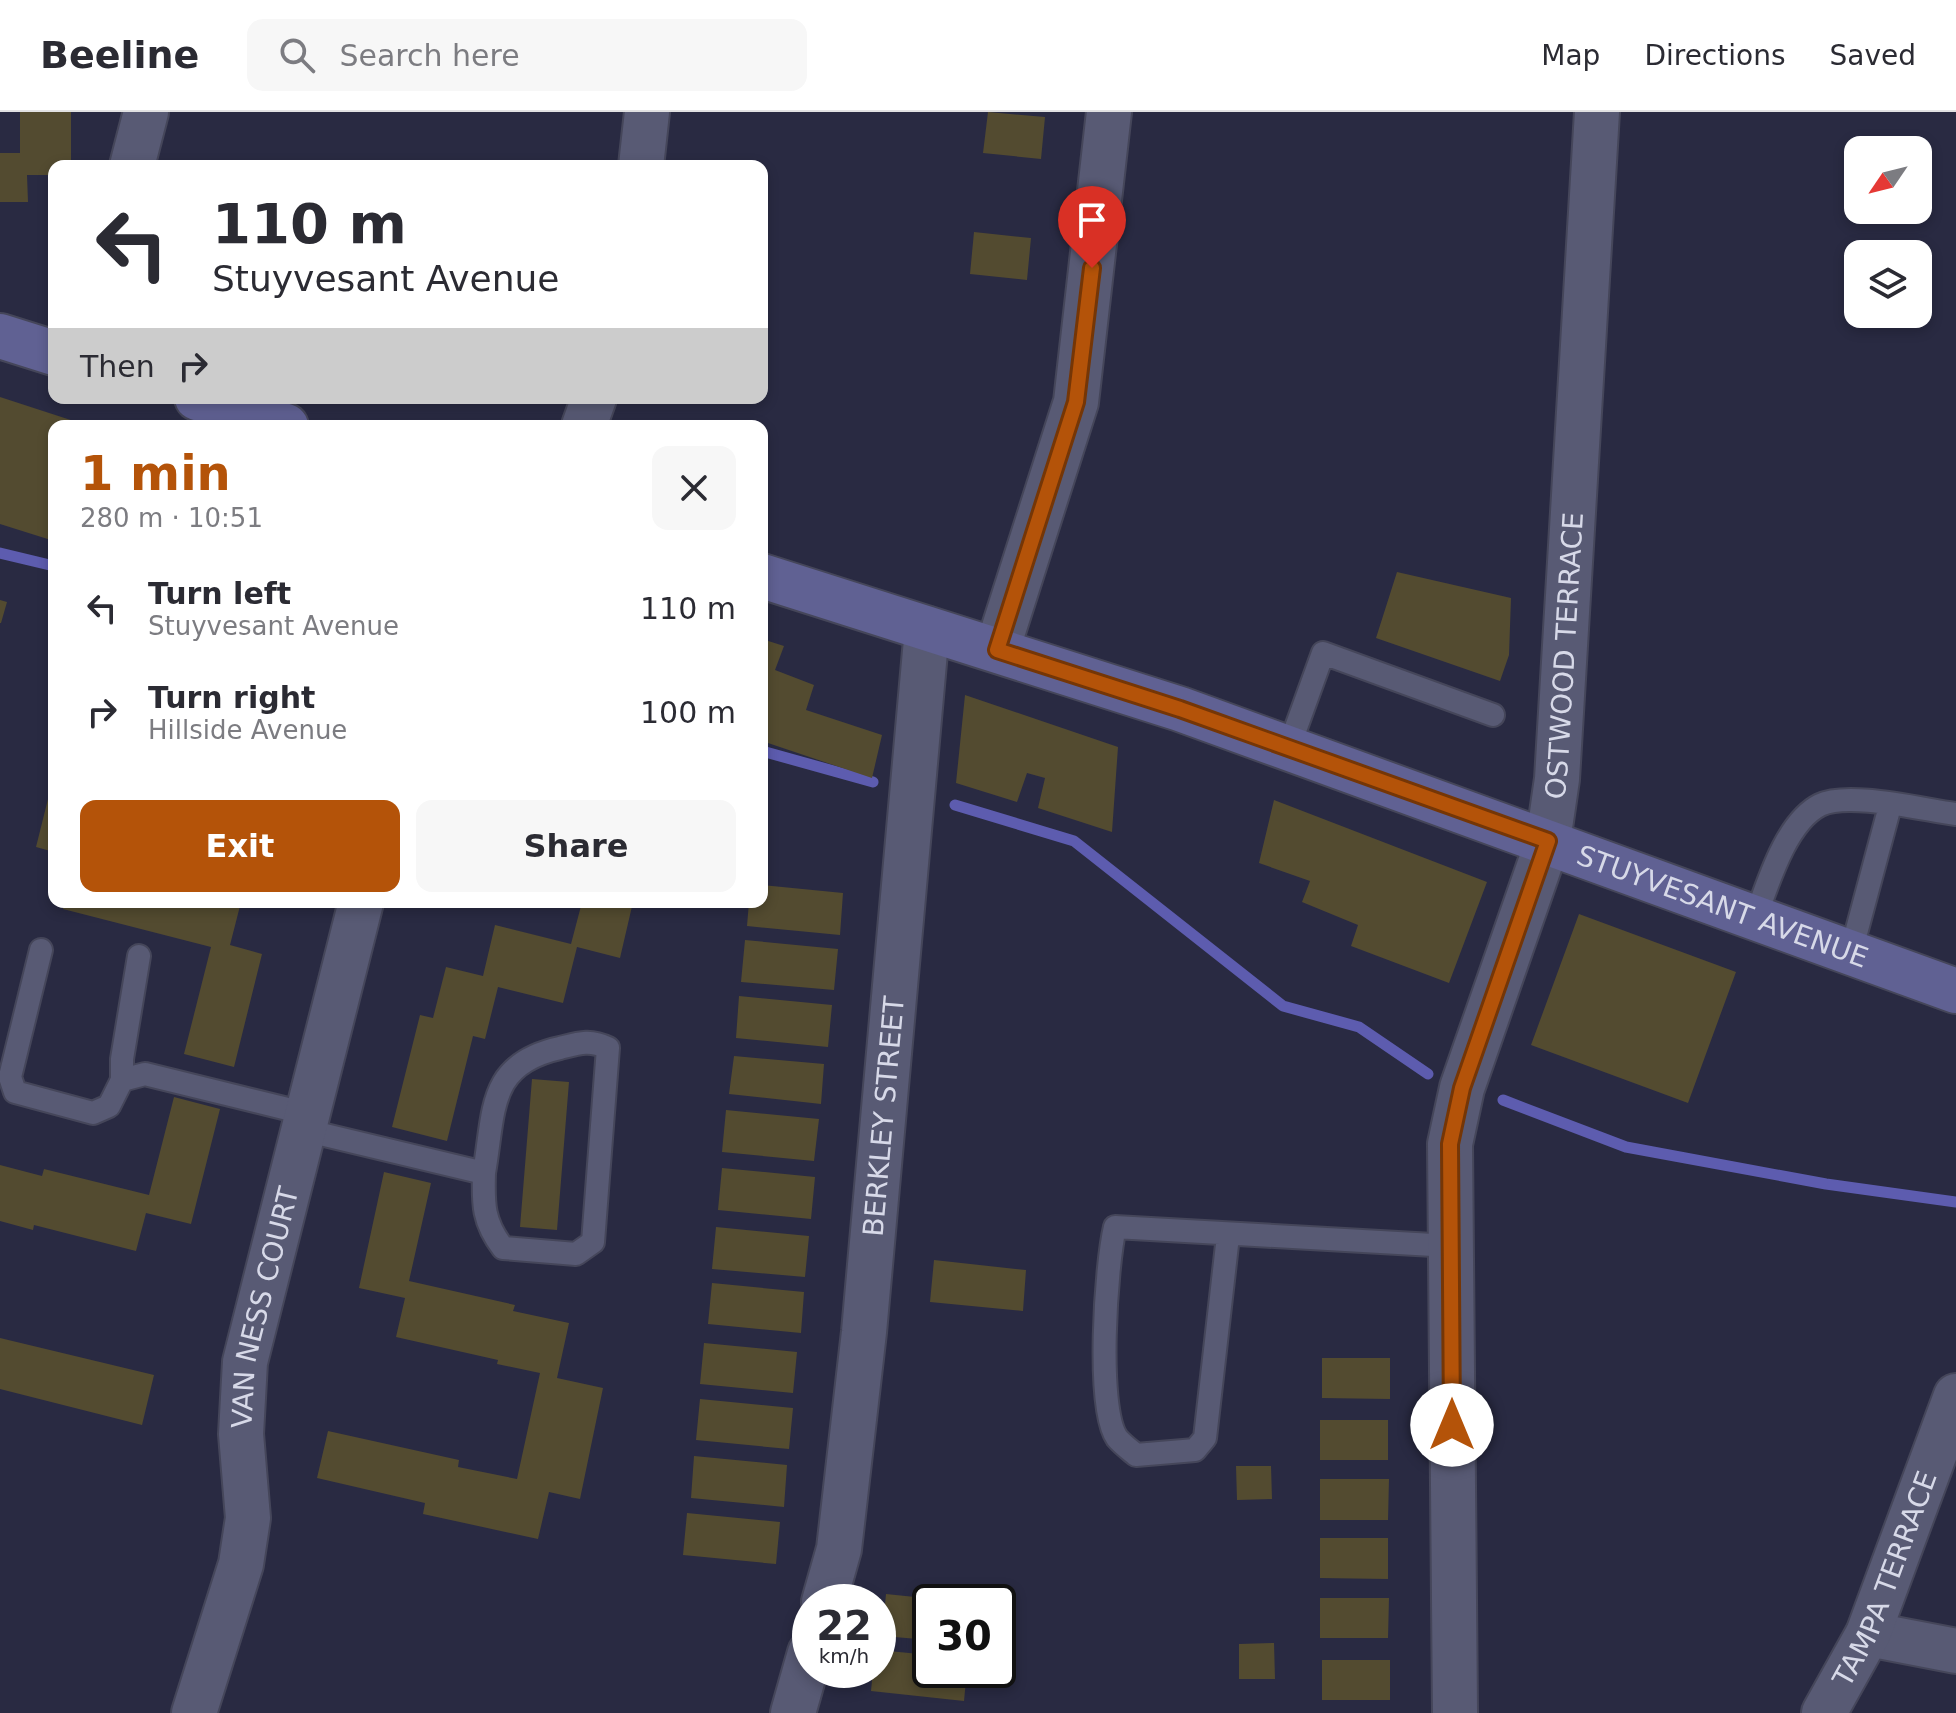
<!DOCTYPE html>
<html lang="en">
<head>
<meta charset="utf-8">
<style>
  :root { --surface:#fff; --page:#f7f7f7; --text:#2b2b33; --muted:#7c7c81; --line:#e1e1e2; --accent:#b45309 }
  body { margin:0; font-family:"DejaVu Sans",sans-serif; background:var(--page); color:var(--text); height:100vh; display:flex; flex-direction:column; font-size:30px; white-space:nowrap }
  * { box-sizing:border-box; margin:0 }
  p { font-size:26px; color:var(--muted) }
  .icon { flex:none; width:44px; height:44px; fill:none; stroke:currentColor; stroke-width:2; stroke-linecap:round; stroke-linejoin:round }
  .map { position:relative; flex:1; overflow:hidden }
  .sheet { position:absolute; left:48px; top:308px; width:720px; height:488px; display:flex; flex-direction:column; background:var(--surface); border-radius:16px; box-shadow:0 4px 12px #0003 }
  .sheet>* { flex:none }
  .banner { position:absolute; left:48px; top:48px; width:720px; height:244px; border-radius:16px; box-shadow:0 4px 12px #0003; background:#fff; color:var(--text); overflow:hidden }
  .needle { width:52px; rotate:235deg }
  .buttons { position:absolute; left:1844px; top:24px; display:grid; gap:16px }
  .buttons a { display:grid; place-items:center; width:88px; height:88px; border-radius:16px; background:var(--surface); box-shadow:0 4px 12px #0003; font-size:40px }
  .speed { position:absolute; left:792px; top:1472px; display:flex; gap:16px; font-size:40px; font-weight:700; text-align:center }
  .speed>* { display:grid; place-content:center; width:104px; height:104px; border-radius:50%; background:var(--surface); box-shadow:0 4px 12px #0003; line-height:1 }
  .speed small { font-size:20px; font-weight:400 }
  .speed .limit { border:4px solid #111; border-radius:12px; background:#fff; color:#111 }
  .pin { position:absolute; display:grid; place-items:center; width:68px; height:68px; color:#fff; margin:-82px -34px; border-radius:50% 50% 50% 0; rotate:-45deg; box-shadow:0 0 8px #0007 }
  .pin .icon { rotate:45deg }
  .me { position:absolute; width:88px; margin:-44px; rotate:0deg; stroke-linejoin:round; filter:drop-shadow(0 0 6px #0008) }
  .turn { display:flex; align-items:center; gap:28px; height:168px; padding:0 32px; font-size:36px }
  .turn .icon { width:104px; height:104px; stroke-width:2.5 }
  .turn b { display:block; font-size:56px; line-height:68px }
  .then { display:flex; align-items:center; height:76px; padding:0 32px; background:#0003; gap:16px; font-size:30px }
  .round { display:grid; place-items:center; flex:none; width:84px; height:84px; border-radius:16px; background:var(--page) }
  .summary { display:flex; align-items:center; justify-content:space-between; height:136px; padding:0 32px }
  h1 { font-size:48px; font-weight:800; line-height:60px; color:var(--accent) }
  .primary-button { display:flex; gap:16px; margin-top:auto; padding:16px 32px }
  .primary-button a { flex:1; height:92px; border-radius:16px; background:var(--accent); color:#fff; font-size:32px; font-weight:800; line-height:92px; text-align:center }
  .primary-button a+a { background:var(--page); color:var(--text) }
  ul { padding:0; list-style:none }
  li { display:flex; align-items:center; gap:24px; height:104px; padding:0 32px }
  li div { flex:1 }
  li b { display:block; font-size:30px }
  li em { font-style:normal }
  header { display:flex; align-items:center; gap:48px; box-sizing:border-box; height:112px; padding:0 40px; background:var(--surface); border-bottom:2px solid var(--line) }
  header strong { font-size:38px }
  nav { display:flex; gap:44px; margin-inline-start:auto; font-size:28px }
  .search { width:560px; height:72px; background:var(--page); display:flex; align-items:center; gap:20px; box-sizing:border-box; padding:0 28px; border-radius:16px; color:var(--muted); font-size:30px }
  .map>svg:first-child { display:block }
  .lines { fill:none; stroke-linecap:round; stroke-linejoin:round }
  .stream { stroke:#5d5caf; stroke-width:11 }
  .building { fill:#534b30 }
  .service-casing { stroke:#45465a; stroke-width:26 }
  .minor-casing { stroke:#45465a; stroke-width:48 }
  .secondary-casing { stroke:#45465a; stroke-width:48 }
  .service { stroke:#585a74; stroke-width:22 }
  .minor { stroke:#585a74; stroke-width:44 }
  .secondary { stroke:#606193; stroke-width:44 }
  .route-casing { stroke:#753606; stroke-width:20 }
  .route { stroke:#b45309; stroke-width:14 }
  .labels { text-anchor:middle; dominant-baseline:central; stroke-width:8; stroke-linejoin:round; paint-order:stroke }
  .street-label { font-size:28px; fill:#d7d9e8; stroke:#13141f }
</style>
</head>
<body>
<header>
<strong>Beeline</strong>
<div class="search"><svg class="icon" aria-label="search" viewBox="0 0 24 24"><circle cx="10" cy="10" r="6"/><path d="M15 15l6 6"/></svg>Search here</div>
<nav><a>Map</a><a>Directions</a><a>Saved</a></nav>
</header>
<div class="map">
<svg width="1956" height="1601" viewBox="0 0 1956 1601">
  <rect width="100%" height="100%" fill="#292a42"/>
  <g class="lines">
    <path class="stream" d="M0,441L54,454
      M762,639L873,670
      M955,693L1074,729L1283,894L1359,915L1428,962
      M1503,988L1626,1035L1826,1072L1956,1090"/>
  </g>
  <path class="building" d="M20,0H71V54H54V63H27L28,90H0V41H20Z
    M988,0L1045,5L1041,47L983,41Z
    M974,120L1031,126L1027,168L970,162Z
    M0,285L86,313L54,314V429L0,412Z
    M1397,460L1511,486L1509,543L1500,569L1376,526Z
    M0,488L7,490L1,511H0Z
    M762,527L784,534L775,558L814,573L806,598L882,623L872,666L762,629Z
    M965,583L1118,635L1112,720L1038,696L1045,666L1027,661L1017,690L956,671Z
    M53,667H54V740L36,735Z
    M1274,688L1487,770L1449,871L1351,834L1358,813L1302,790L1310,769L1259,751Z
    M762,773L843,781L840,823L747,814L749,790H762Z
    M65,790H241L230,833L262,842L234,955L184,942L211,835L63,797Z
    M582,790H633L620,846L577,835L563,891L498,875L485,927L473,924L447,1029L392,1015L420,903L433,906L446,855L483,864L495,813L571,832Z
    M1579,802L1736,860L1688,991L1531,933Z
    M745,828L838,837L834,878L741,870Z
    M739,884L832,893L828,935L736,926Z
    M734,944L824,952L821,992L729,982Z
    M532,967L569,970L557,1118L520,1115Z
    M174,985L220,997L191,1112L146,1101L136,1139L34,1113L33,1118L0,1109V1053L42,1064L44,1057L149,1083Z
    M726,998L819,1007L814,1049L722,1040Z
    M722,1056L815,1065L811,1107L718,1098Z
    M384,1060L431,1071L409,1169L515,1193L513,1199L569,1211L557,1266L603,1276L580,1387L549,1380L538,1427L423,1402L425,1391L317,1366L328,1319L459,1348L458,1355L517,1367L540,1261L497,1252L498,1248L396,1225L405,1186L359,1176Z
    M716,1115L809,1124L805,1165L712,1157Z
    M934,1148L1026,1158L1023,1199L930,1190Z
    M712,1171L804,1180L801,1221L708,1212Z
    M0,1226L154,1263L142,1313L0,1277Z
    M704,1231L797,1240L793,1281L700,1272Z
    M1322,1246H1390V1287L1322,1286Z
    M700,1287L793,1296L789,1337L696,1328Z
    M1320,1308H1388V1348H1320Z
    M694,1344L787,1353L784,1395L691,1386Z
    M1236,1354H1271L1272,1387L1237,1388Z
    M1320,1367H1389L1388,1408H1320Z
    M687,1401L780,1410L776,1452L683,1443Z
    M1320,1426H1388V1467L1320,1466Z
    M886,1482L944,1488L930,1490V1528L882,1524Z
    M1320,1486H1389L1388,1526H1320Z
    M1274,1531L1275,1567H1239V1532Z
    M878,1538L930,1543V1558H967L964,1589L871,1579L873,1558H878Z
    M1322,1548H1390V1588H1322Z"/>
  <g class="lines">
    <defs>
      <path id="service" d="M1289,635L1323,541L1493,603
        M1756,804C1768,771 1786,710 1820,693C1848,679 1924,698 1956,702
        M41,838L10,965L15,980L93,1001L109,994L122,968L145,962L308,1002
        M1851,840L1890,694
        M122,968V947L139,844
        M304,1018L484,1061C483,1092 483,1110 503,1136L576,1142L593,1130L608,936C590,927 579,931 560,936C487,952 495,998 484,1061
        M1228,1124L1205,1326L1195,1338L1136,1343C1130,1338 1122,1332 1117,1326C1096,1296 1106,1153 1115,1115L1451,1134"/>
      <g id="minor">
        <path d="M132,54L146,0"/>
        <path d="M641,54L647,0"/>
        <path d="M584,314L594,286"/>
        <path d="M997,538L1076,290L1109,0"/>
        <path id="s1" d="M824,1490L839,1437L864,1220L927,517"/>
        <path d="M1868,1522L1956,1539"/>
        <path id="s2" d="M194,1601L241,1452L248,1406L241,1322L245,1250L361,790"/>
        <path d="M793,1601L810,1541"/>
        <path id="s3" d="M1455,1601L1450,1032L1462,976L1548,729L1557,667L1597,0"/>
        <path id="s4" d="M1824,1601L1868,1522L1956,1284"/>
      </g>
      <g id="secondary">
        <path d="M0,224L54,241"/>
        <path d="M197,286L286,314"/>
        <path id="s5" d="M762,464L1180,597L1956,879"/>
      </g>
    </defs>
    <use href="#service" class="service-casing"/>
    <use href="#minor" class="minor-casing"/>
    <use href="#secondary" class="secondary-casing"/>
    <use href="#service" class="service"/>
    <use href="#minor" class="minor"/>
    <use href="#secondary" class="secondary"/>
  </g>
  <g class="lines">
    <defs>
      <path id="route" d="M1092,156L1076,290L997,538L1180,597L1548,729L1462,976L1450,1032L1452,1313"/>
    </defs>
    <use href="#route" class="route-casing"/>
    <use href="#route" class="route"/>
  </g>
  <g class="labels">
    <g class="street-label">
      <text stroke="none"><textPath href="#s3" startOffset="1074">OSTWOOD TERRACE</textPath></text>
      <text stroke="none"><textPath href="#s5" startOffset="1016">STUYVESANT AVENUE</textPath></text>
      <text stroke="none"><textPath href="#s1" startOffset="490">BERKLEY STREET</textPath></text>
      <text stroke="none"><textPath href="#s2" startOffset="416">VAN NESS COURT</textPath></text>
      <text stroke="none"><textPath href="#s4" startOffset="148">TAMPA TERRACE</textPath></text>
    </g>
  </g>
</svg>
<div class="buttons">
<a><svg class="needle" viewBox="-14 -14 28 28"><path d="M0-13l5 13h-10z" fill="#e53935"/><path d="M0 13l5-13h-10z" fill="#7c7c81"/></svg></a>
<a><svg class="icon" aria-label="layers" viewBox="0 0 24 24"><path d="M12 4l9 5-9 5-9-5zM3 14l9 5 9-5"/></svg></a>
</div>
<div class="speed"><div>22<small>km/h</small></div><div class="limit">30</div></div>
<div class="pin" style="left:1092px;top:156px;background:#d93025"><svg class="icon" aria-label="arrive" viewBox="0 0 24 24"><path d="M6 21V4h12l-3 4 3 4H6"/></svg></div>
<svg class="me" style="left:1452px;top:1313px" viewBox="-20 -20 40 40"><circle r="19" fill="#fff"/><path d="M0-13L10 11 0 6-10 11z" fill="#b45309"/></svg>
<div class="banner">
<div class="turn"><svg class="icon" aria-label="left" viewBox="0 0 24 24"><path d="M17 20v-9H6M10 6l-5 5 5 5"/></svg><div><b>110 m</b>Stuyvesant Avenue</div></div>
<div class="then">Then<svg class="icon" aria-label="right" viewBox="0 0 24 24"><path d="M7 20v-9h11M14 6l5 5-5 5"/></svg></div>
</div>
<section class="sheet">
<div class="summary"><div><h1>1 min</h1><p>280 m · 10:51</p></div><a class="round"><svg class="icon" aria-label="close" viewBox="0 0 24 24"><path d="M6 6l12 12M18 6L6 18"/></svg></a></div>
<ul>
<li><svg class="icon" aria-label="left" viewBox="0 0 24 24"><path d="M17 20v-9H6M10 6l-5 5 5 5"/></svg><div><b>Turn left</b><p>Stuyvesant Avenue</p></div><em>110 m</em></li>
<li><svg class="icon" aria-label="right" viewBox="0 0 24 24"><path d="M7 20v-9h11M14 6l5 5-5 5"/></svg><div><b>Turn right</b><p>Hillside Avenue</p></div><em>100 m</em></li>
</ul>
<div class="primary-button"><a>Exit</a><a>Share</a></div>
</section>
</div>
</body>
</html>
